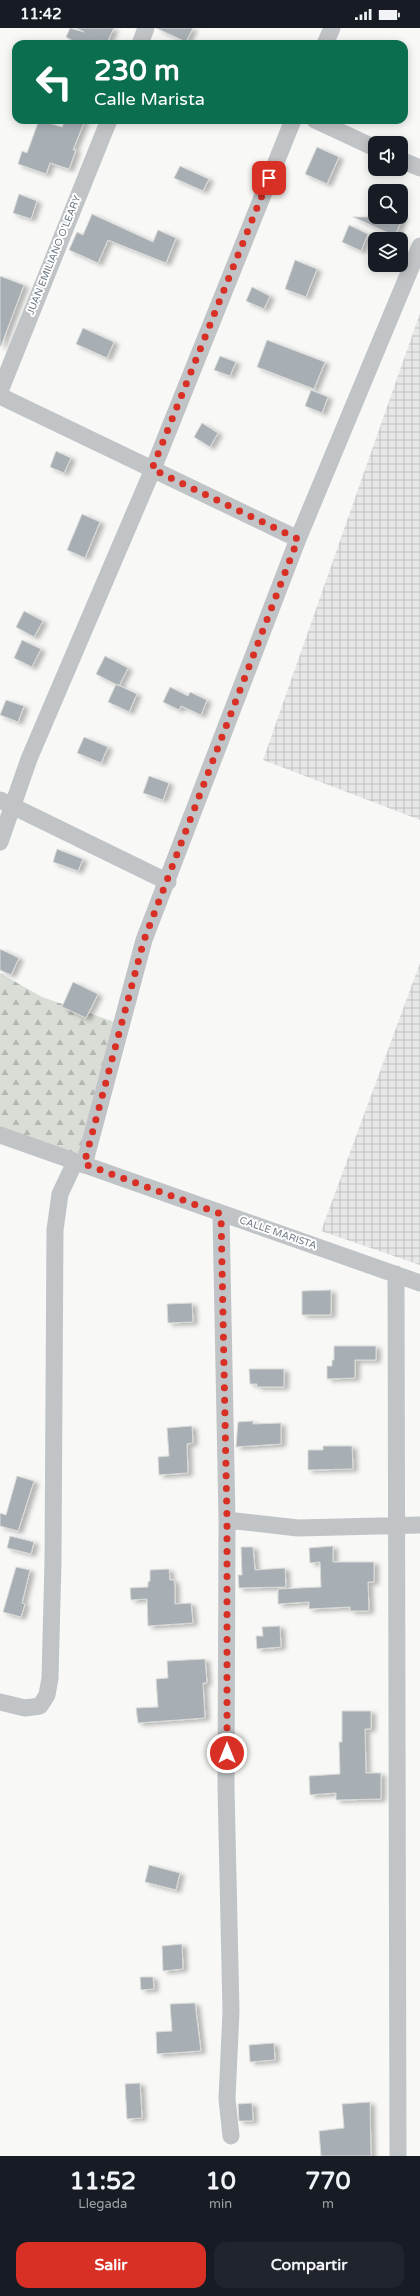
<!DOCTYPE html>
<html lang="es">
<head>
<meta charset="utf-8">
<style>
  :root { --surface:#171b24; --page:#20242c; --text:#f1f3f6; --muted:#9ea1a6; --accent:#d93025 }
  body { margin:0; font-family:"Varela Round",sans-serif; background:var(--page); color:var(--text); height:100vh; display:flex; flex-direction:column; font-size:15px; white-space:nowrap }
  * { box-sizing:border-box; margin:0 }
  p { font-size:13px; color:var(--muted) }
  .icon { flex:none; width:22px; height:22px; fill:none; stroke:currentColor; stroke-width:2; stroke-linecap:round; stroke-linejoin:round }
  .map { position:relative; height:2128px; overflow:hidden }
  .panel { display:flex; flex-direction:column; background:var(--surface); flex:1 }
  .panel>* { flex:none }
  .guide { position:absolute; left:12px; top:12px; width:396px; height:84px; border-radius:12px; box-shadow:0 2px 10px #0003; background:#0b6e4f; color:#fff; overflow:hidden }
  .fabs { position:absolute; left:368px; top:108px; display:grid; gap:8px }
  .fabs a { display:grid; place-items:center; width:40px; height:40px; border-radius:8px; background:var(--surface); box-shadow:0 2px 10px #0003; font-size:20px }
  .pin { position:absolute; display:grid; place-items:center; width:34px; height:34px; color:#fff; margin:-17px; border-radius:8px; box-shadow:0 2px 6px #0006 }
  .me { position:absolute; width:44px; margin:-22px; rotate:0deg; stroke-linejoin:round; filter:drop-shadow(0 0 3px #0008) }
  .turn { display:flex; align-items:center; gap:14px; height:84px; padding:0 16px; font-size:18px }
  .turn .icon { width:52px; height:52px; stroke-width:2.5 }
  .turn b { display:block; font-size:28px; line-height:34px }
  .eta { display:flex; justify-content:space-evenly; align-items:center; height:68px; text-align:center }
  .eta b { font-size:24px; font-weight:800; line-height:28px }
  .button { display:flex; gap:8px; margin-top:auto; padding:8px 16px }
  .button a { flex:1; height:46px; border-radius:12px; background:var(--accent); color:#fff; font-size:16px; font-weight:800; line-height:46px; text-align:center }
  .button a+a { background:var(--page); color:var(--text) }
  .status { display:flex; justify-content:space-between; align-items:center; height:28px; padding:0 20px; background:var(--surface); direction:ltr }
  .status svg { height:11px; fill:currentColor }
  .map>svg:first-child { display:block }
  .industrial { fill:url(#industrial-grid) }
  .forest { fill:url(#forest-firs) }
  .building { fill:#a8afb4; stroke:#dadad8; filter:url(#shadow) }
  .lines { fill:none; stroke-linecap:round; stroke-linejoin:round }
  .minor { stroke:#c0c4c7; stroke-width:17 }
  .route { stroke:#d93025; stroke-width:7; stroke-dasharray:0 12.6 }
  .labels { text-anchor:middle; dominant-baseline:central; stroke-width:4; stroke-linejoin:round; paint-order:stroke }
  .street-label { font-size:10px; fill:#6a7884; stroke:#fff }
</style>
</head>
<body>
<div class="status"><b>11:42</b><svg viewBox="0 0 49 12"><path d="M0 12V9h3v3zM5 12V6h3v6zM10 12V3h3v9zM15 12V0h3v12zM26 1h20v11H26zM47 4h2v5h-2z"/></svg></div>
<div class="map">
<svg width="420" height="2128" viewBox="0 0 420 2128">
  <defs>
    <pattern id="industrial-grid" width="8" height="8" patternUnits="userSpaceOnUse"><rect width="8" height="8" fill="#e6e7e6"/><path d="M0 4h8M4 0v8" fill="none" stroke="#bec0c0"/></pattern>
    <pattern id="forest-firs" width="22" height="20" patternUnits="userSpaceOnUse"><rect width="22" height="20" fill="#d8ddd5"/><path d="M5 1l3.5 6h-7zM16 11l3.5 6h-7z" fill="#b3b8b2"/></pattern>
    <filter id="shadow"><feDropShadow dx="4.5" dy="2.5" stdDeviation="2" flood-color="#0004"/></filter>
  </defs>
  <rect width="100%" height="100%" fill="#f8f8f6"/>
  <path class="industrial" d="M420,285V792L263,732Z
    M420,935V1237L321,1203Z"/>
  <path class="forest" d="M0,945L42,969L126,998L83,1132L0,1100Z"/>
  <path class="building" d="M70,0L84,4L76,0H114L107,15L101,12L110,16H72L73,13L66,9Z
    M156,0H193L186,14Z
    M39,92L62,99L65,92H85L73,122H76L69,141L50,135L46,146L18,136L22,123L27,125Z
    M317,119L339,129L327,156L305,146Z
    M180,138L209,151L203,163L174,150Z
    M19,166L37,173L31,191L13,185Z
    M92,186L153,214L158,202L176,210L166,235L108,212L98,235L69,222L77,204L83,207Z
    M353,189H403L395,208Z
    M349,197L368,206L361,223L342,214Z
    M295,232L317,241L306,269L285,261Z
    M0,248L24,257L1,318H0Z
    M252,259L270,268L264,281L246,273Z
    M83,300L114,314L107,330L76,316Z
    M267,312L325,334L314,361L257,339Z
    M220,328L236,334L230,348L214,342Z
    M311,362L328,369L322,385L305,378Z
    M202,395L218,405L210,419L194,409Z
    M56,423L71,430L64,445L50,439Z
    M82,486L100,494L85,530L67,522Z
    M24,583L43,593L34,609L16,599Z
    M22,612L41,621L32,639L14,630Z
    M105,628L128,640L119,658L96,646Z
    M116,656L137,666L129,684L108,674Z
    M170,659L188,668L190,664L207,672L201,687L181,678L179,682L163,674Z
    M6,672L24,678L18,694L0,687Z
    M84,709L108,719L101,735L77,725Z
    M149,748L169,755L163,772L143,765Z
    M57,821L83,831L78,843L53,834Z
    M0,921L19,930L11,947L0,942Z
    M73,954L98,966L86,990L62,979Z
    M331,1262V1287H302V1263Z
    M192,1275L193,1294L168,1295L167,1276Z
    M334,1318H376V1332H355V1350L327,1351V1338H332V1332H334Z
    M249,1341H284V1359H257V1356H250Z
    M253,1393V1396L281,1395V1416L236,1419L238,1394Z
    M192,1398L193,1415L187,1416L188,1445L159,1447L158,1429L169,1428L167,1400Z
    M323,1418H352L353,1441L308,1442V1422H323Z
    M17,1448L34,1453L18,1503L0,1498V1485L6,1487Z
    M10,1508L34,1514L31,1526L7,1520Z
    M333,1518V1534H374V1554H368L369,1583H350V1579L309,1581V1574L278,1576V1561L321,1559L320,1534L310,1535L309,1520Z
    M241,1519H253L255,1542L285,1540L286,1559L239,1560L238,1547H242Z
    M16,1539L30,1542L22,1575L25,1576L21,1589L3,1584Z
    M169,1541L170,1552H174L175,1558V1576L191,1575L193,1595L148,1598L147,1571L131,1572L130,1560L148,1559V1554L150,1553V1542Z
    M280,1598L281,1619L257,1621L256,1608H263L262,1599Z
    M205,1631L207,1655H203L205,1690L138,1695L136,1680L158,1679L156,1651L168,1650L167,1633Z
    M342,1683H371V1701H365L366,1745H381V1771L336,1772V1765L310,1767L309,1748L340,1746L339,1714H342Z
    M149,1837L180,1845L176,1862L145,1854Z
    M182,1916L183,1941L163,1943L162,1918Z
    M140,1949H153L154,1961L141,1962Z
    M195,1975L201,2023L157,2026L156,2004L172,2003L170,1976Z
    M274,2015L275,2032L250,2034L249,2017Z
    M140,2055L142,2090L127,2091L125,2056Z
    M370,2074L371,2128H321L319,2103L344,2100L342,2076Z
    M252,2075L253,2093H239L238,2076Z"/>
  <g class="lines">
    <path class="minor" d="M140,16L146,0
      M325,16L332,0
      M315,92L375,120
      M401,132L420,140
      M0,363L109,92
      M0,368L298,511
      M0,772L168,854
      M0,814L29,731L153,441L293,92
      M0,1107L420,1255
      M84,1137L144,912L298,511L420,218
      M221,1186L227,1492L226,1760L231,1983L227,2071L231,2108
      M396,1246L398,2128
      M227,1492L298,1500L420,1497
      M0,1674L25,1680L40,1678L47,1667L50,1650L53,1533L55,1202L60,1166L75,1134"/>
  </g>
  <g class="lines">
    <path class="route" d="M227,1725V1492L221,1186L84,1136L144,912L298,511L152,441L269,150"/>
  </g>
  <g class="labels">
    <g class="street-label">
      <text transform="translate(54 227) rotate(-68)">JUAN EMILIANO O'LEARY</text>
      <text transform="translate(278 1205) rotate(19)">CALLE MARISTA</text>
    </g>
  </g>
</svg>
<div class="fabs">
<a><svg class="icon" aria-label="sound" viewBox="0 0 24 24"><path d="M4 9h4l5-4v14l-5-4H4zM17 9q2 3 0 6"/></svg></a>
<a><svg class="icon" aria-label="search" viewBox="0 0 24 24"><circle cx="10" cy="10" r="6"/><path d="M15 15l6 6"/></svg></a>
<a><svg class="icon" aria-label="layers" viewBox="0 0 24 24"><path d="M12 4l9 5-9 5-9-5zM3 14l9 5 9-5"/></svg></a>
</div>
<div class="pin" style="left:269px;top:150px;background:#d93025"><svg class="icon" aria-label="arrive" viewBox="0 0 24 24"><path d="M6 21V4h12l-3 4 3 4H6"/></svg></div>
<svg class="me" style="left:227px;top:1725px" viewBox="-20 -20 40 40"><circle r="17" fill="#d93025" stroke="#fff" stroke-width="3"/><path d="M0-11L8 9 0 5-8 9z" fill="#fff"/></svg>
<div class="guide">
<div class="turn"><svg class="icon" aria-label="left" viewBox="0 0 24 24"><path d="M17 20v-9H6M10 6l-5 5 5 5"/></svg><div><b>230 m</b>Calle Marista</div></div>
</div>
</div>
<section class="panel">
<div class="eta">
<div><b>11:52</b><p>Llegada</p></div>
<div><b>10</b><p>min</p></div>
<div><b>770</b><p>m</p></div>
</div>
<div class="button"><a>Salir</a><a>Compartir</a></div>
</section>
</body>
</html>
